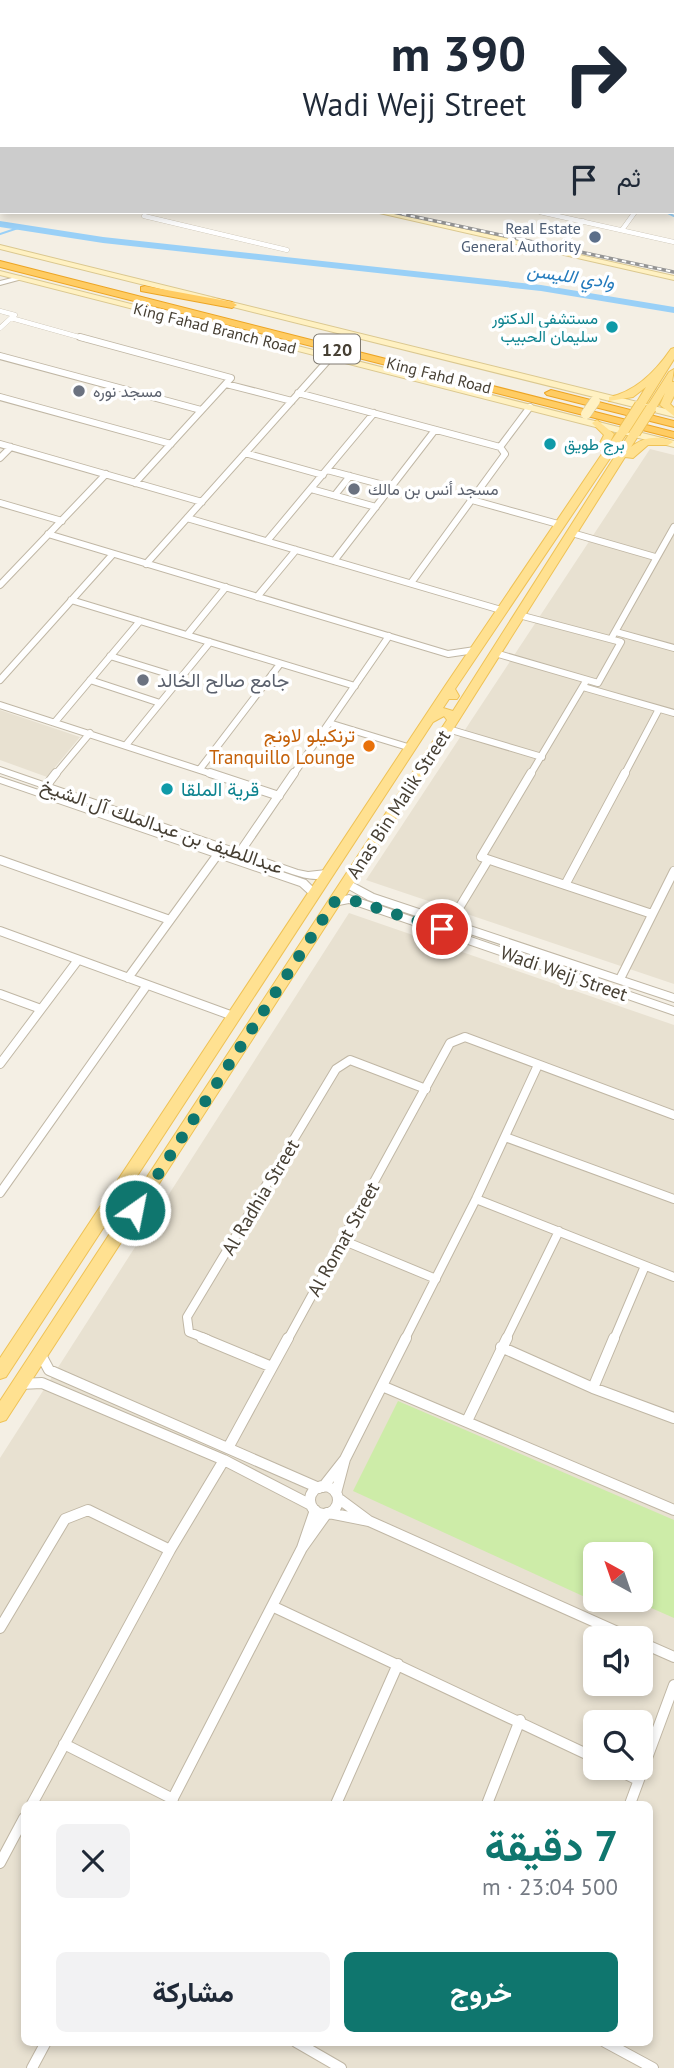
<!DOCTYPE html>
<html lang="ar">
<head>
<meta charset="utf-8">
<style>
  :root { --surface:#fff; --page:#f2f2f3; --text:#1f2937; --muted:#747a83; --accent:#0f766e }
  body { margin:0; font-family:"PT Sans",Vazirmatn,sans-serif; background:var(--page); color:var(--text); direction:rtl; height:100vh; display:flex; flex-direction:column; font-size:26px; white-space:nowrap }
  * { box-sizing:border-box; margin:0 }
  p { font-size:23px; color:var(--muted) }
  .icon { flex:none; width:38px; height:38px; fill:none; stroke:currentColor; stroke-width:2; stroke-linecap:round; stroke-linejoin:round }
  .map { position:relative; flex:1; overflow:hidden; direction:ltr }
  .side { position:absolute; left:21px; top:1801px; width:632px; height:245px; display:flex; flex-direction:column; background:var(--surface); border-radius:10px; box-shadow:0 4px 10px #0003; direction:rtl }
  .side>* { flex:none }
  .hud { position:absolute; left:0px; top:0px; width:676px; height:214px; box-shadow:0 4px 10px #0003; direction:rtl; background:#fff; color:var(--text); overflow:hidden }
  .needle { width:46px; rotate:320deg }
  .fabs { position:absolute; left:583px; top:1542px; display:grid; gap:14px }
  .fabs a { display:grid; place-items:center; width:70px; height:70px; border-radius:10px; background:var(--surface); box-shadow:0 4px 10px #0003; font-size:35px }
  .pin { position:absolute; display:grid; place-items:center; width:60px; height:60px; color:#fff; margin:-30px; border:4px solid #fff; border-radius:50%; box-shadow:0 2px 7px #0007 }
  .me { position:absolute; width:77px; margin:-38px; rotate:33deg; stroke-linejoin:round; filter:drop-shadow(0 0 5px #0008) }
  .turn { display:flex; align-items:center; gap:24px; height:147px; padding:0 35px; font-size:32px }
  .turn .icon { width:91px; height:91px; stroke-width:2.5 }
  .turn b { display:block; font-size:49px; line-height:60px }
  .then { display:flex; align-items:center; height:66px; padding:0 35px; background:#0003; gap:14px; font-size:26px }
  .round { display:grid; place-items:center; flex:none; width:74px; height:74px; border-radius:10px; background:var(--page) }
  .overview { display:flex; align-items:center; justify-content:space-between; height:119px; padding:0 35px }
  h1 { font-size:42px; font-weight:700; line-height:52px; color:var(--accent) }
  .cta { display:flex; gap:14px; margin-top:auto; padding:14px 35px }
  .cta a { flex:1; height:80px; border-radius:10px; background:var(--accent); color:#fff; font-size:28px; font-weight:700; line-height:80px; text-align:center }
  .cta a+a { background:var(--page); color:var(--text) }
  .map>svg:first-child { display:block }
  .residential { fill:#e8e1d1; fill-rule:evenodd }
  .green { fill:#cdeca8 }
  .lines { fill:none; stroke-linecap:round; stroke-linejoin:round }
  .stream { stroke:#99d0f7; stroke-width:2 }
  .river { fill:#99d0f7; fill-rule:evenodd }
  .minor-far3-casing { stroke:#c0b7a5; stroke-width:5 }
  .minor-far2-casing { stroke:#c0b7a5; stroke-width:8 }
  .minor-far1-casing { stroke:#c0b7a5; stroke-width:10 }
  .minor-casing { stroke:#c0b7a5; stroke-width:12 }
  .tertiary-casing { stroke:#c0b7a5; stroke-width:2 }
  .secondary-casing { stroke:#dbc890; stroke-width:2 }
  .primary-casing { stroke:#efc256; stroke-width:2 }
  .motorway-casing { stroke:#eca525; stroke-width:2 }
  .minor-far3 { stroke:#fff; stroke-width:4.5 }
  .minor-far2 { stroke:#fff; stroke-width:6 }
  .minor-far1 { stroke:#fff; stroke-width:8 }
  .minor { stroke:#fff; stroke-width:10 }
  .tertiary { fill:#fff; fill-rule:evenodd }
  .secondary { fill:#fff1c2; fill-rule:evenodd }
  .primary { fill:#ffe191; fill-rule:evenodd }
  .motorway { fill:#ffcc63; fill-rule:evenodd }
  .rail-casing { stroke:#959595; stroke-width:3.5 }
  .rail { stroke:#fff; stroke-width:2; stroke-dasharray:4.5; stroke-linecap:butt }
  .secondary-bridge-casing { stroke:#dbc890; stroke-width:11; stroke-linecap:butt }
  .primary-bridge-casing { stroke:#efc256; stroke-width:12; stroke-linecap:butt }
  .secondary-bridge { stroke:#fff1c2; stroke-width:10 }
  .primary-bridge { stroke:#ffe191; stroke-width:10 }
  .route { stroke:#0f766e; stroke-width:12; stroke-dasharray:0 21.6 }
  .service-dot { fill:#5c6f8a; stroke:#fff; stroke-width:2.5 }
  .culture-dot { fill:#0f9aa8; stroke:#fff; stroke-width:2.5 }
  .worship-dot { fill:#6b7280; stroke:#fff; stroke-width:2.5 }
  .food-dot { fill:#e8710a; stroke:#fff; stroke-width:2.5 }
  .labels { text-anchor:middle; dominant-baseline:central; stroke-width:7; stroke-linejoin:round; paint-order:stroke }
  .far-service-label { font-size:16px; fill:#4e5e75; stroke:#fff; text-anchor:end }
  .far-culture-label { font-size:16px; fill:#0d838f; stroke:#fff; text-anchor:end }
  .far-street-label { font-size:16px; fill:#463f33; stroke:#fff }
  .far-worship-label { font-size:16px; fill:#5b616d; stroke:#fff; text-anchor:start }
  .far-water-label { font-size:18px; font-style:italic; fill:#227abc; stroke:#fff }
  .shield { fill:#fff; stroke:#7e7970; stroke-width:2 }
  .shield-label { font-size:18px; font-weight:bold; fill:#463f33 }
  .worship-label { font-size:19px; fill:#5b616d; stroke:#fff; text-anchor:start }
  .food-label { font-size:19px; fill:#c56008; stroke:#fff; text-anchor:end }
  .culture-label { font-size:19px; fill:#0d838f; stroke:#fff; text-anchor:start }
  .street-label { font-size:19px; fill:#463f33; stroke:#fff }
</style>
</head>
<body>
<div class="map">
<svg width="674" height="2068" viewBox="0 0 674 2068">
  <rect width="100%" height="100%" fill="#f4efe4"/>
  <path class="residential" d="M650,449L674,455V984L366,880Z
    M0,710L80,737L47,777L0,760Z
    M349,913L674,1025V2068H0V1458ZM595,1554H640V1600H595ZM595,1638H640V1684H595ZM595,1722H640V1768H595ZM24,1804H649V2042H24Z"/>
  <path class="green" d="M398,1401L674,1520V1618L633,1600H640V1554H595V1600H602L598,1603L353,1491Z"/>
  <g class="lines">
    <path class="stream" d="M298,0L302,2
      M666,212L674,216
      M0,234L21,227"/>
    <path class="river" d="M0,221L103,237L541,285L674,307V313L541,291L103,243L0,227Z"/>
    <defs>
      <path id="minor-far3" d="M142,0L151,2
        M12,2L14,0
        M59,2L62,0
        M105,2L108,0
        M157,2L159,0
        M260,2L262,0
        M309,2L311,0
        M358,2L360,0
        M406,2L408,0
        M455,2L457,0
        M500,2L502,0
        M551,2L553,0
        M0,45L2,43
        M540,212L674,242
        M144,216L287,250
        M622,230L635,212
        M563,245L583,221
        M0,311L15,315L11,318L86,339
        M0,328L11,318"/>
      <path id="minor-far2" d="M80,337L231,378L135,483
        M0,356L201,410
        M226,384L292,401
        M298,393L500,447
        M0,397L171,444
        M0,444L202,502
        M245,453L323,475
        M0,458L11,447
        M327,470L391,487
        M311,489L376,507
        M335,495L350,476
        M472,500L558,524
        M0,503L62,521
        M187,518L501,610
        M572,533L655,557
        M48,534L448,654L475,650
        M267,541L374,413
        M334,561L435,430
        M146,564L331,357
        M411,583L505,454L500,447L530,407
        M0,585L106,474
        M257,597L296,550
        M71,600L355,686
        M616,632L674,648
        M187,635L226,587
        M611,639L674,527
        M495,653L598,683L621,642L519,615
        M110,656L181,678
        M0,680L113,554
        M90,680L160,703
        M583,687L674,713
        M0,705L215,775
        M55,722L140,621
        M329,723L411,748
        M448,729L542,757
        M126,745L210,642
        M200,769L280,664
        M55,775L90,733
        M293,775L389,636
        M530,775L586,681
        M624,775L659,709"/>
      <path id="minor-far1" d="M210,773L279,796
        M531,773L481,857L652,914
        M46,786L56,773
        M240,852L294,773
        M0,860L170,920
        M565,885L625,773
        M450,923L488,860
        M0,931L233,1016
        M128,978L218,854
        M620,979L674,871
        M0,994L41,1009
        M0,1064L78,960
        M505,1137L674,1199
        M0,1193L147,985
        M476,1199L674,1277
        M342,1240L436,1279
        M207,1339L189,1332L187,1317L336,1069L350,1060L426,1089
        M288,1339L450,1043L465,1037L674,1115
        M405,1339L476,1199L538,1065
        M506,1339L559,1231
        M614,1339L645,1266"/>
      <path id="minor" d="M202,1338L272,1367
        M501,1347L593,1388L674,1418
        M41,1355L49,1370L319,1488
        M20,1384L42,1383L224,1460L311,1505
        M382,1386L674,1510
        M593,1388L614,1338
        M467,1421L507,1338
        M228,1448L288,1338
        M345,1459L406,1338
        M310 1500a14 14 0 1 1 28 0a14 14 0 1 1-28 0Z
        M323,1487L345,1459L336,1493
        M315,1510L302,1548L327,1513
        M329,1513L369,1521L338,1498
        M369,1521L631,1638
        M274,1607L595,1758
        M0,1628L65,1519L88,1510L170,1550
        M640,1642L674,1657
        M64,1744L173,1799
        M614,1768L638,1780
        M32,1804L170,1550L224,1460
        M170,1804L302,1548
        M336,1804L398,1664
        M487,1804L520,1720
        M630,1804L674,1685
        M0,1863L24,1818
        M296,2042L341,2068
        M605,2042L653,2068
        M32,2068L46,2042"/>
      <path id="tertiary" d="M196,0H202L200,2H194Z
        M658,0L673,2H661Z
        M20,276L22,277V279L0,285V281Z
        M0,767L298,870L308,872L326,870L331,874C320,883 305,878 292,874L0,773Z
        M0,777L306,880L319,893L317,896H311L300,886L0,783Z
        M346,879L374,894L674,994V1002L368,900L343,886L341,883L343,880Z
        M349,895L674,1007V1015L349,903L334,906L329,902L331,899Z"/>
      <path id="secondary" d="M0,124H2V129H0Z
        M375,212H388L674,276V280Z
        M0,245L674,411V417L0,249Z
        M0,271L674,441V447L0,275Z"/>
      <path id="primary" d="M674,348V359L644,407L635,405L646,387L633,397L609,401V397C635,392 656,371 671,349Z
        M674,369L672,382H674V396L670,404L674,408V416L660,405L665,393L655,410H647L646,408L669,372Z
        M597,420L614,434L609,444L620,428L629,430L455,689L459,696L457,699H449L443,708L453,711L631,431L640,433L631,447C643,437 660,435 673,442L668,445H648L633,458L625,457L457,723L6,1420L0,1422V1401L447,720L444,716L433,722L6,1377L0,1379V1358L445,686L604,451L597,449L604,435L592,423Z"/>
      <path id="motorway" d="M0,261L674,432V438L0,267Z
        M145,286L232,302L237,305L232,308L141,291V287Z
        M551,390L674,421V427L547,395L545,393Z"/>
    </defs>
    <use href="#minor-far3" class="minor-far3-casing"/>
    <use href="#minor-far2" class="minor-far2-casing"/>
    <use href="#minor-far1" class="minor-far1-casing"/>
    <use href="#minor" class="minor-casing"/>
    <use href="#tertiary" class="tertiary-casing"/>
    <use href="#secondary" class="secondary-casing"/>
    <use href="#primary" class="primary-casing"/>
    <use href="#motorway" class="motorway-casing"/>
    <use href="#minor-far3" class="minor-far3"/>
    <use href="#minor-far2" class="minor-far2"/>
    <use href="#minor-far1" class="minor-far1"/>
    <use href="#minor" class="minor"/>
    <use href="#tertiary" class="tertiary"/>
    <use href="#secondary" class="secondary"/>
    <use href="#primary" class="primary"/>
    <use href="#motorway" class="motorway"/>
    <defs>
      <path id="rail" d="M393,212L674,272"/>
    </defs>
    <use href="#rail" class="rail-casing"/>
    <use href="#rail" class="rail"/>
    <defs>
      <path id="secondary-bridge" d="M586,414L595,401"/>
      <path id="primary-bridge" d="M624,430L640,405
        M635,433L651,408"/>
    </defs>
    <use href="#secondary-bridge" class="secondary-bridge-casing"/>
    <use href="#primary-bridge" class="primary-bridge-casing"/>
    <use href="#secondary-bridge" class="secondary-bridge"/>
    <use href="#primary-bridge" class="primary-bridge"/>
  </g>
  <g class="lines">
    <path class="route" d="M135,1210L334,902L352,900L442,929"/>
  </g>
  <circle class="service-dot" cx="595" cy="237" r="7"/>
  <g class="culture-dot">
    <circle cx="612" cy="327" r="7"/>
    <circle cx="550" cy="444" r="7"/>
    <circle cx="167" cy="789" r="7"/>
  </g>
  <g class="worship-dot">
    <circle cx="79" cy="391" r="7"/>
    <circle cx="354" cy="489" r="7"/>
    <circle cx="143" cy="680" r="7"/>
  </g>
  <circle class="food-dot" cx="369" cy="746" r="7"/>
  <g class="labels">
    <g class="far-service-label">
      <text x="581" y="228">Real Estate<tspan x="581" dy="18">General Authority</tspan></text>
    </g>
    <g class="far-culture-label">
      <text x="598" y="318">مستشفى الدكتور<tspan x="598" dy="18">سليمان الحبيب</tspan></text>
      <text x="564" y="444" text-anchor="start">برج طويق</text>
    </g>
    <g class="far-street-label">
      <text transform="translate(215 328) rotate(14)">King Fahad Branch Road</text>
      <text transform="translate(439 375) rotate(14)">King Fahd Road</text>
    </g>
    <g class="far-worship-label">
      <text x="93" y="391">مسجد نوره</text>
      <text x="368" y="489">مسجد أنس بن مالك</text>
    </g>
    <g class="far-water-label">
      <text transform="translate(571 276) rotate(8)">وادي الليسن</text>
    </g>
    <rect class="shield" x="314" y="334.5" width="46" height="29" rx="5"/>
    <g class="shield-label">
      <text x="337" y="349">120</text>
    </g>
    <g class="worship-label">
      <text x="157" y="680">جامع صالح الخالد</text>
    </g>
    <g class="food-label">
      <text x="355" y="735">ترنكيلو لاونج<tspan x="355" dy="22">Tranquillo Lounge</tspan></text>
    </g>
    <g class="culture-label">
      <text x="181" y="789">قرية الملقا</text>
    </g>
    <g class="street-label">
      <text transform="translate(398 804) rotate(-57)">Anas Bin Malik Street</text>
      <text transform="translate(162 826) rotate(19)">عبداللطيف بن عبدالملك آل الشيخ</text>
      <text transform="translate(564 973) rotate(19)">Wadi Wejj Street</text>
      <text transform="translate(260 1197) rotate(-59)">Al Radhia Street</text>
      <text transform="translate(343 1239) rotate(-61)">Al Romat Street</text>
    </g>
  </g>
</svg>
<div class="fabs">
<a><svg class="needle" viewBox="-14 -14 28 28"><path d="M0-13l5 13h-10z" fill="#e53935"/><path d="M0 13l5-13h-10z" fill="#747a83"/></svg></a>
<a><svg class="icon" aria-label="sound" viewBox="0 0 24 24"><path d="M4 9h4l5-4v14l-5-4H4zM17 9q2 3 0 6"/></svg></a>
<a><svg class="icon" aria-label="search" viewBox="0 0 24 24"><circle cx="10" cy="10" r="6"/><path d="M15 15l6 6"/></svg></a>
</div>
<div class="pin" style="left:442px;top:929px;background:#d93025"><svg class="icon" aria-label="arrive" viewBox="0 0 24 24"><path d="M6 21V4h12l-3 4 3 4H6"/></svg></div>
<svg class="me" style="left:135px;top:1210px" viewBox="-20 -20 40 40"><circle r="17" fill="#0f766e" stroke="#fff" stroke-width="3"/><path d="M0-11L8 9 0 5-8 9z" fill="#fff"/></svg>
<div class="hud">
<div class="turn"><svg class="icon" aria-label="right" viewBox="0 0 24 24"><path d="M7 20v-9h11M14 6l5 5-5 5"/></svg><div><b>390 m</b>Wadi Wejj Street</div></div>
<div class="then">ثم<svg class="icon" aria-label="arrive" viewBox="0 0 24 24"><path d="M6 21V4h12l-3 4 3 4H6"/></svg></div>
</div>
<section class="side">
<div class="overview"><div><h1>7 دقيقة</h1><p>500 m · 23:04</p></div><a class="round"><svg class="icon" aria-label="close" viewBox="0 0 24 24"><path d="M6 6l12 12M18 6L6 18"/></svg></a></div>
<div class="cta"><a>خروج</a><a>مشاركة</a></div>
</section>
</div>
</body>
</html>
